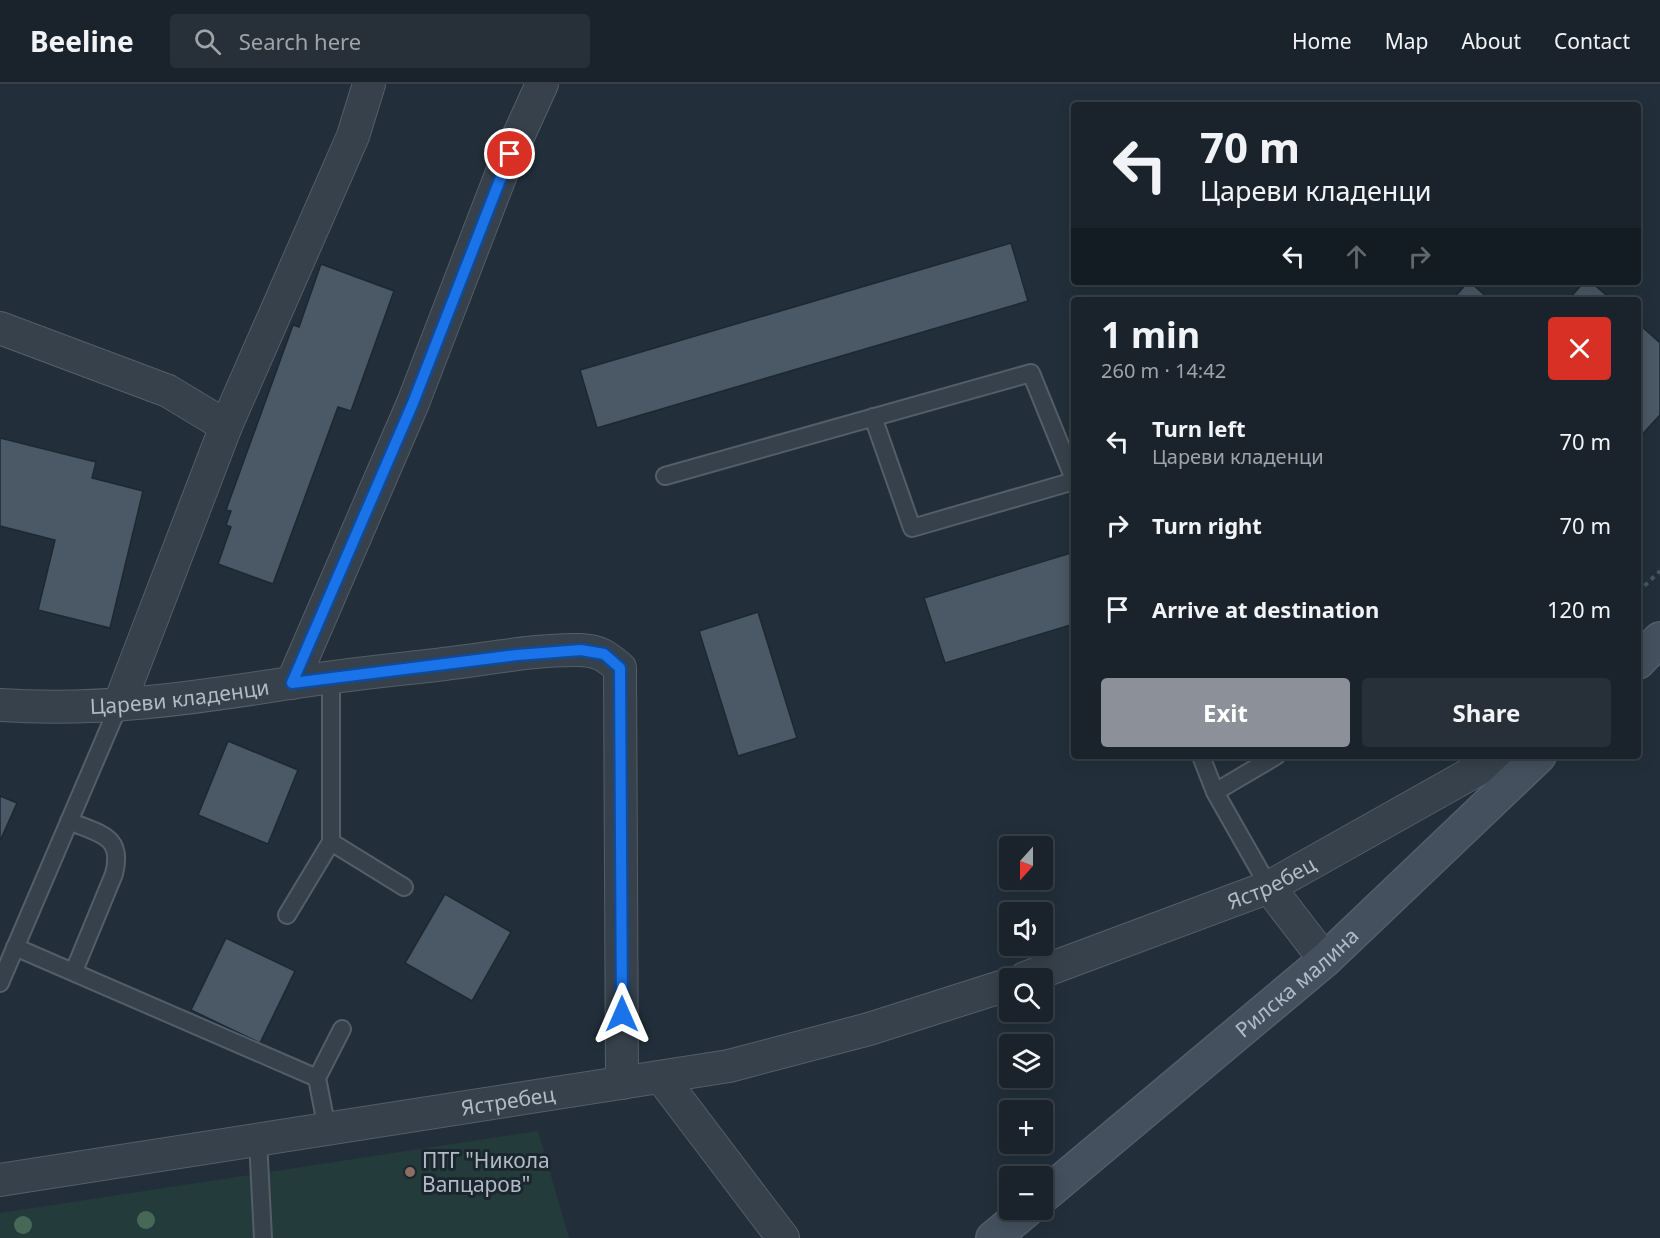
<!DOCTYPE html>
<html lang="en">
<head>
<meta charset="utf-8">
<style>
  :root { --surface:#1a232c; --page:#272f38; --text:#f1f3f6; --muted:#9fa4a9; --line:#384048; --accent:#8c9099 }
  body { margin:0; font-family:"Noto Sans",sans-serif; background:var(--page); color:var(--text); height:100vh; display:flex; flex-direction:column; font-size:22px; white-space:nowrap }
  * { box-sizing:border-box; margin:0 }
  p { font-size:20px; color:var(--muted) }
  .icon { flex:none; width:33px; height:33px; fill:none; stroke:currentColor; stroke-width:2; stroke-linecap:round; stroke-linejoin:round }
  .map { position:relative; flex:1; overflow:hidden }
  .sheet { position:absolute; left:1071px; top:213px; width:570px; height:462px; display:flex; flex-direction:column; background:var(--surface); border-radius:6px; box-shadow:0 3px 15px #0003,0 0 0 2px var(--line) }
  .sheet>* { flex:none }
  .top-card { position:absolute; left:1071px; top:18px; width:570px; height:183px; border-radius:6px; box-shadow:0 3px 15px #0003,0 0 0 2px var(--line); background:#1a232c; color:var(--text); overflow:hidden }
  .needle { width:39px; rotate:201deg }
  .tools { position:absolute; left:999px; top:752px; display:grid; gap:12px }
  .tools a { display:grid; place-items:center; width:54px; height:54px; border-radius:6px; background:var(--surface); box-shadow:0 3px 15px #0003,0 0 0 2px var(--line); font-size:30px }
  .pin { position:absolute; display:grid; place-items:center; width:51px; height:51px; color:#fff; margin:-26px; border:3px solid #fff; border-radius:50%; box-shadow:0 2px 6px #0007 }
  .me { position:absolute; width:66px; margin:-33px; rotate:0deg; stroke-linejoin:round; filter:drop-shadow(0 0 4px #0008) }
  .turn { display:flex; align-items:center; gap:21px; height:126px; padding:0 30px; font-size:27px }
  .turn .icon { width:78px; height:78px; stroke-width:2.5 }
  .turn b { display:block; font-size:42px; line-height:51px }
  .lanes { display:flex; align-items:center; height:57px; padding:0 30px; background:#0003; justify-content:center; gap:30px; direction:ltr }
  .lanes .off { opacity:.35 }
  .round { display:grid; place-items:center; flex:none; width:63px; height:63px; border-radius:6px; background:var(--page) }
  .headline { display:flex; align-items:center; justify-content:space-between; height:102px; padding:0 30px }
  h1 { font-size:36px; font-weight:700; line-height:45px }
  .action { display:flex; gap:12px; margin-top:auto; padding:12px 30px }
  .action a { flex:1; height:69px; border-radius:6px; background:var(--accent); color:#fff; font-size:24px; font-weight:700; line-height:69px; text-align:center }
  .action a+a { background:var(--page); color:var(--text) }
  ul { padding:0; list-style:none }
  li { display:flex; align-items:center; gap:18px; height:84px; padding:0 30px }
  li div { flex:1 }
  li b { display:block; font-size:22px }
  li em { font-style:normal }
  header { display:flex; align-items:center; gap:36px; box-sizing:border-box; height:84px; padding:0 30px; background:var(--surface); border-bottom:2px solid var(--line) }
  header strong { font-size:28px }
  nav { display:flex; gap:33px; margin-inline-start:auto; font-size:21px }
  .search { width:420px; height:54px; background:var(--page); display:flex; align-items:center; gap:15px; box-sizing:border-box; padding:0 21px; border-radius:6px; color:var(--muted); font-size:22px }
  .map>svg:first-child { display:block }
  .green { fill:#243b3b }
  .building { fill:#4b5865; stroke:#1d2831; stroke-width:1.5 }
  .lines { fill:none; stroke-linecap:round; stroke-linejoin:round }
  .lane-casing { stroke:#545e68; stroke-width:20 }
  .street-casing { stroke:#545e68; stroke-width:34 }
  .secondary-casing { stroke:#545e68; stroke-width:36 }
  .path { stroke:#425858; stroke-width:4; stroke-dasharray:4.5 4.5; stroke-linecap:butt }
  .lane { stroke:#36414b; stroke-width:16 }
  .street { stroke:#36414b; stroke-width:32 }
  .secondary { stroke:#44505e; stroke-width:33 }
  .tree { fill:#486857 }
  .route-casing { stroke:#114b97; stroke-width:15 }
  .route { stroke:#1a73e8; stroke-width:10 }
  .education-dot { fill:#8d6e63; stroke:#1b262f; stroke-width:2 }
  .labels { text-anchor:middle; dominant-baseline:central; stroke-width:6; stroke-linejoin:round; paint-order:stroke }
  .street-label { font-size:21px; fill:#b1bbc6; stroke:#1b262f }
  .poi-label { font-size:21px; fill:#b1bbc6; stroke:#1b262f; text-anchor:start }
</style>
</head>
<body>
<header>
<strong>Beeline</strong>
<div class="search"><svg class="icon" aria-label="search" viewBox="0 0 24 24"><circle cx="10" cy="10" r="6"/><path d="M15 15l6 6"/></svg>Search here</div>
<nav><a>Home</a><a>Map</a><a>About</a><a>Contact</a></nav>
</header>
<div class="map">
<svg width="1660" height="1154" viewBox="0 0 1660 1154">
  <rect width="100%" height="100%" fill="#222f3a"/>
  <path class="green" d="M538,1047L569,1154H0V1129Z"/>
  <path class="building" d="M1011,159L1028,217L597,344L580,286Z
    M321,180L394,207L351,327L338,323L273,500L218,480L231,443L226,441L231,427L226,426L293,241L299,243Z
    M1468,198H1470L1490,216H1452Z
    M1584,198H1591L1612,216H1568Z
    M1638,239L1660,259V331L1638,355Z
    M0,354L96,378L92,394L143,407L110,544L38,526L55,456L0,442Z
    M1074,468V540L945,579L924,514Z
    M758,528L797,654L738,672L699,547Z
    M228,657L298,686L268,760L198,731Z
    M0,712L17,719L0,757Z
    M445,810L511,848L472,917L405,879Z
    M226,854L295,887L260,959L191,926Z"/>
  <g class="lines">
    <defs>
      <path id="lane" d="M873,333L912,444L1074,397
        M665,392L1031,289L1074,395
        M331,594V758L404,803
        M1201,672L1215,708L1269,803
        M1215,708L1276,672
        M69,737C99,750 124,751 114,790L74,887
        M287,831L331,758
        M15,863L317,994L327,1045
        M0,899L119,621
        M317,994L342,945
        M258,1056L263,1154"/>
      <g id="street">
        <path d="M0,244L168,307L226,342"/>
        <path d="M292,599L413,319L502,88L542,0"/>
        <path id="s1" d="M0,621C98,628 194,614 290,599C341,591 393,586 444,580C487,575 537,565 580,566C600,567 606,572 620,584L622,999"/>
        <path d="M119,621L226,342L353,52L369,0"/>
        <path d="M1269,803L1325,876"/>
        <path id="s2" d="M1025,894L1269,803L1502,672"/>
        <path d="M661,993L783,1154"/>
        <path id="s3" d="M0,1096L729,982L869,945L1010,900"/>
      </g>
      <g id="secondary">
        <path d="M1638,578L1660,555"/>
        <path id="s4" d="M1042,1113L1325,876L1539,672"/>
        <path d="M993,1154L1028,1125"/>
      </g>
    </defs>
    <use href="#lane" class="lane-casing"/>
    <use href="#street" class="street-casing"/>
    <use href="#secondary" class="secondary-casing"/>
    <path class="path" d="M1638,508L1660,487"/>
    <use href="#lane" class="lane"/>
    <use href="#street" class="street"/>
    <use href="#secondary" class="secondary"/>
  </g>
  <g class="tree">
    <circle cx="146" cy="1136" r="9"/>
    <circle cx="23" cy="1141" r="9"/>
  </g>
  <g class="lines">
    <defs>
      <path id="route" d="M510,70L413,319L292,599L517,571L581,566L604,570L620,584L622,930"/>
    </defs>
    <use href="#route" class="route-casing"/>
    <use href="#route" class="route"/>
  </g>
  <circle class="education-dot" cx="410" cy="1088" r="6"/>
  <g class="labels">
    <g class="street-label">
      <text stroke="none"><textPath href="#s1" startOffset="180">Цареви кладенци</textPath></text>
      <text stroke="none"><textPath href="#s2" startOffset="264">Ястребец</textPath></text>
      <text stroke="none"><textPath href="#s4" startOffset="333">Рилска малина</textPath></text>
      <text stroke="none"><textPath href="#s3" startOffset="514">Ястребец</textPath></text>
    </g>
    <g class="poi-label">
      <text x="422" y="1076">ПТГ "Никола<tspan x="422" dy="24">Вапцаров"</tspan></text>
    </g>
  </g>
</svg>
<div class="tools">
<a><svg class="needle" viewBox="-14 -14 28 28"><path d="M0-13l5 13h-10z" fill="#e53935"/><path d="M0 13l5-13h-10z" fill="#9fa4a9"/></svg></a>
<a><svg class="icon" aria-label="sound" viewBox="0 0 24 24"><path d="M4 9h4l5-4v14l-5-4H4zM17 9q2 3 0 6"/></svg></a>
<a><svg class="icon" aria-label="search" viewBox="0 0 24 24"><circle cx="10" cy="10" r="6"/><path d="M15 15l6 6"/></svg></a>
<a><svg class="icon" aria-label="layers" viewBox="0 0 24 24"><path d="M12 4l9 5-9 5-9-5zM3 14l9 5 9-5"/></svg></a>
<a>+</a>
<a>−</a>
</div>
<div class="pin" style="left:510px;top:70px;background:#d93025"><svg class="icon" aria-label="arrive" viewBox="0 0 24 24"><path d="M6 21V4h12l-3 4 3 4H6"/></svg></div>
<svg class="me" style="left:622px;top:930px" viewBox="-20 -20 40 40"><path d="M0-17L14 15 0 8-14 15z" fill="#1a73e8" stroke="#fff" stroke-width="4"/></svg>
<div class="top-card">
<div class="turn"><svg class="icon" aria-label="left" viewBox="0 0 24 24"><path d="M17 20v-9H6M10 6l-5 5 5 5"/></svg><div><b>70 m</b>Цареви кладенци</div></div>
<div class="lanes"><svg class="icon" aria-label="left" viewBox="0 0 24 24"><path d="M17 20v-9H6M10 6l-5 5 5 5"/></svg><svg class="icon off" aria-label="ahead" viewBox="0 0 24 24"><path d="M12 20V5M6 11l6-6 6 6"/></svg><svg class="icon off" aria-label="right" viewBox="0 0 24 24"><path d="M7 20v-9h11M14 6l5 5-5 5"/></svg></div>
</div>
<section class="sheet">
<div class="headline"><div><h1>1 min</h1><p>260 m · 14:42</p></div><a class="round" style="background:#d93025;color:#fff"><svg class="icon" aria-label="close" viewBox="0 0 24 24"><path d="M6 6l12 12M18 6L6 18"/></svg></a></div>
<ul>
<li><svg class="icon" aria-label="left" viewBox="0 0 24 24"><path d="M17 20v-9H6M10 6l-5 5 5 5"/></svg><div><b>Turn left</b><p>Цареви кладенци</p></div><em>70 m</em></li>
<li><svg class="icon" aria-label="right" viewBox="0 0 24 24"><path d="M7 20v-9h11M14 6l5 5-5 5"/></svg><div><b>Turn right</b></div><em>70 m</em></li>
<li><svg class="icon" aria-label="arrive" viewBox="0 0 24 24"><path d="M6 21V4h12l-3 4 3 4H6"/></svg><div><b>Arrive at destination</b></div><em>120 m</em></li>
</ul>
<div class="action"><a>Exit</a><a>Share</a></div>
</section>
</div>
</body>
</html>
